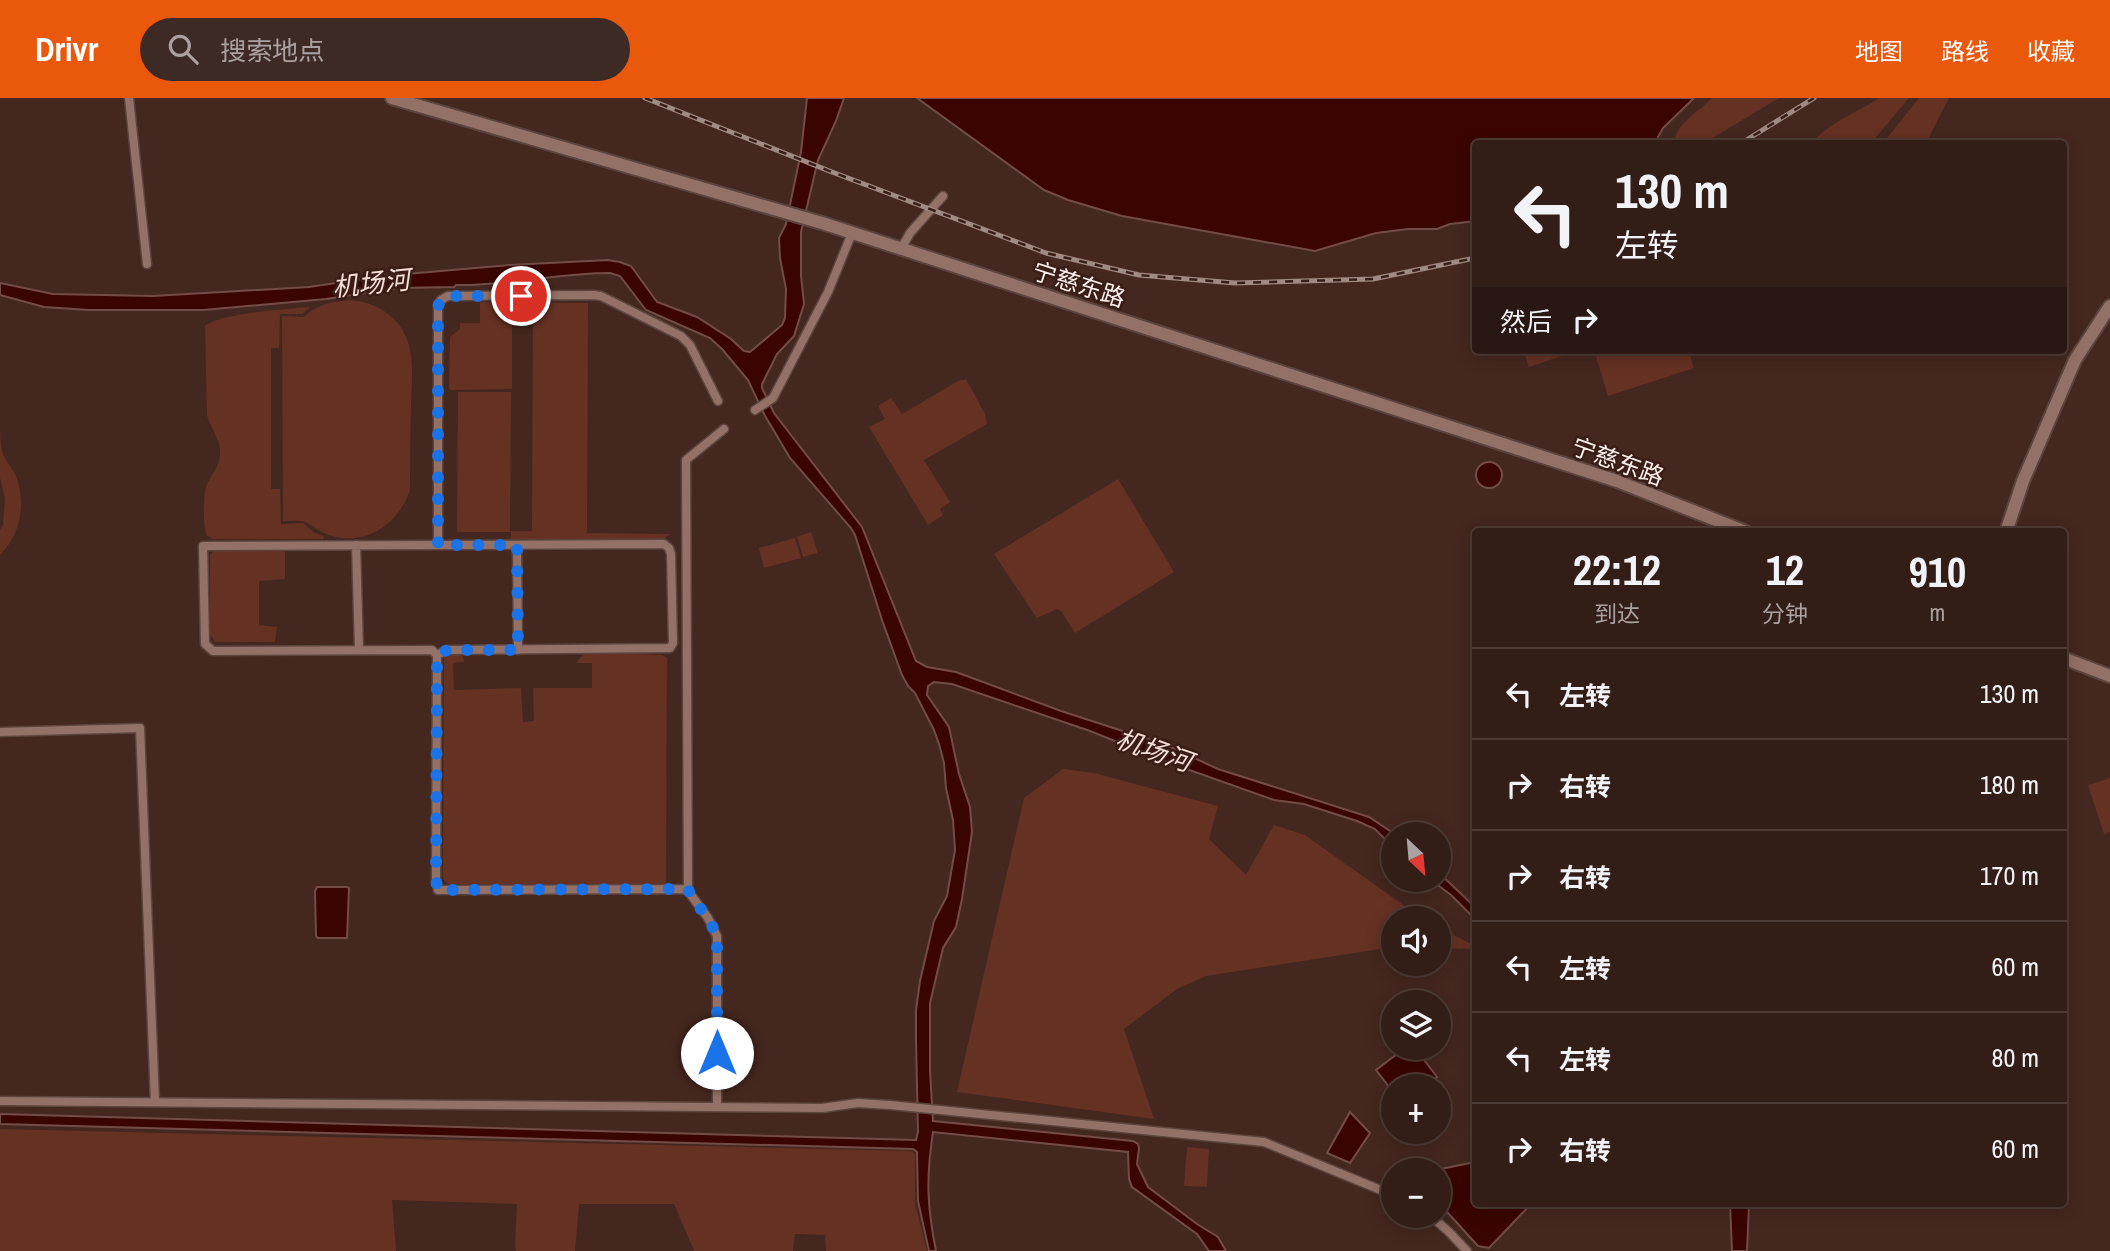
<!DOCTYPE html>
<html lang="zh">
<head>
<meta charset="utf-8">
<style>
  :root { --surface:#331d17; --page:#3e2a24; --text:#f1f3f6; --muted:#a9a2a1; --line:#4e3b36; --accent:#ea580c }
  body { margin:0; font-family:"Archivo Narrow","Noto Sans SC",sans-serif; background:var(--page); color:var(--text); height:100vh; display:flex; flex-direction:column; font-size:26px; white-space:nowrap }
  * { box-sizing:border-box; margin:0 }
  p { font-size:23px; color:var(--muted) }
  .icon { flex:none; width:38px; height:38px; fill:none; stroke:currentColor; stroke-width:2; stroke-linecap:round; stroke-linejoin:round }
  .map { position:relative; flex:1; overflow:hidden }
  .drawer { position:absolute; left:1472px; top:430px; width:595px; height:679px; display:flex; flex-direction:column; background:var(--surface); border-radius:7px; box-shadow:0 4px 18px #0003,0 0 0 2px var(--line) }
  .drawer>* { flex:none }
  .top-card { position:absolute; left:1472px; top:42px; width:595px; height:214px; border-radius:7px; box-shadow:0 4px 18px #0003,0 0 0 2px var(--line); background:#331d17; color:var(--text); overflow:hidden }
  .needle { width:46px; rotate:154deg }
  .tools { position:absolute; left:1381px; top:724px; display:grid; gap:14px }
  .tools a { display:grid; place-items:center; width:70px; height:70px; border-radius:50%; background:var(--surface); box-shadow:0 4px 18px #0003,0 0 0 2px var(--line); font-size:35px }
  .pin { position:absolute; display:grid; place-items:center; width:60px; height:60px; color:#fff; margin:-30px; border:4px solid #fff; border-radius:50%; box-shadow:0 2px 7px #0007 }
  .me { position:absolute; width:77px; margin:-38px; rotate:0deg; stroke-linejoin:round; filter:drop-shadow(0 0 5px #0008) }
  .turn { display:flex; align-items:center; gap:24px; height:147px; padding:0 28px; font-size:32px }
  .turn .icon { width:91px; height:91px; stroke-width:2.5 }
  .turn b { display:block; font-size:49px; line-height:60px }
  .then { display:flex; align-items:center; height:66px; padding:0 28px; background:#0003; gap:14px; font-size:26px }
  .eta { display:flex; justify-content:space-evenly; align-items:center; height:119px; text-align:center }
  .eta b { font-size:42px; font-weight:800; line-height:49px }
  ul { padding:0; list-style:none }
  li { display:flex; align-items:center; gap:21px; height:91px; padding:0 28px; border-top:2px solid var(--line) }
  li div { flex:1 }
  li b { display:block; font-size:26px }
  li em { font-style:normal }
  header { display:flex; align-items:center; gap:42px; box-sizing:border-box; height:98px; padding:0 35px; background:var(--accent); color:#fff }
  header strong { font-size:33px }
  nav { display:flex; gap:38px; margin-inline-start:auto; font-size:24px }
  .search { width:490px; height:63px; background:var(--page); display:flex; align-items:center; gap:18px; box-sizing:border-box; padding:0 24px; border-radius:38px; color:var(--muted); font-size:26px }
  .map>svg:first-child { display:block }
  .green { fill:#653123 }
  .water { fill:#3a0500; stroke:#744c47; stroke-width:2 }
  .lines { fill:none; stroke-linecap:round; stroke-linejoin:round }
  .street-casing { stroke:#5c453f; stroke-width:11 }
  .secondary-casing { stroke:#5c453f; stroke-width:16 }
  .street { stroke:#937167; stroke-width:8 }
  .secondary { stroke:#937167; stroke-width:12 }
  .rail-casing { stroke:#9f8a84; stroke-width:5 }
  .rail { stroke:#391d16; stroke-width:2.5; stroke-dasharray:8; stroke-linecap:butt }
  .route { stroke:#1a73e8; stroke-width:12; stroke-dasharray:0 21.6 }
  .labels { text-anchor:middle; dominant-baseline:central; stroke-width:5; stroke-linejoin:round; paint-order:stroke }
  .street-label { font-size:24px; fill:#fdf1ed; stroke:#391d16 }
  .water-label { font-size:26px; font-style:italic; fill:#f4ddd7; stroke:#391d16 }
</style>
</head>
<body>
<header>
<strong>Drivr</strong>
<div class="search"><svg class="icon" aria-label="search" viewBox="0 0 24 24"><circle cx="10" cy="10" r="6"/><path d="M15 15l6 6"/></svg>搜索地点</div>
<nav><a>地图</a><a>路线</a><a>收藏</a></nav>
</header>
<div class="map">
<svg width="2110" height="1153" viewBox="0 0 2110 1153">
  <rect width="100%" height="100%" fill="#44271f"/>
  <path class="green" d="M1712,0H1779L1704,45H1674C1676,25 1699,14 1712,0Z
    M1879,0H1909L1871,45H1812C1828,25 1858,14 1879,0Z
    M1919,0H1949L1926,45H1883Z
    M348,202C378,203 405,222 410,252C414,271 411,292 411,311C410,338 410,365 410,392C398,427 365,449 329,437C320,434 313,428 305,424C299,422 289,423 283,423L282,218L304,219C317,206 331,204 348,202Z
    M480,204L588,205L587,435L670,436L664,441H511V434H457L458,294H511L510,433H532L533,211H512V291L451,292L449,290L450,239L460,231V225H480Z
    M310,209L302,216H280L279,250H271V391H280L281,426L303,425L315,435L324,438L323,441H213L207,438C203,428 203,400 206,389C211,376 221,368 220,353C220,341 210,329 207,317L205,228C220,215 288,211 310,209Z
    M1523,252H1563L1565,257L1529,269Z
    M1594,252H1688L1694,270L1608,298Z
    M966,281L985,316L987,326L924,362L950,404L940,411L943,417L928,427L869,329L885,321L878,308L891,300L902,316L958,283Z
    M0,331C1,337 0,345 2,352C3,360 11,368 15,376C27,404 21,436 0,457V432L3,427L5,400L0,380Z
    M1118,381L1174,474L1075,535L1061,513L1057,511L1037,520L994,456Z
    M811,434L818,455L803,459L797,439Z
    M795,440L801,460L764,470L759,450Z
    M218,451H282L285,454V481L259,483V527L277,529L275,544H215L210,536V456Z
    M590,554L662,557L667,560L666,786H448L444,782L443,778L444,560C450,554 456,555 463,558L464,564L453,565L454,592L521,590L523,624L534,623L533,590H592V565H577C580,558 583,556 590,554Z
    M1063,671L1094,675L1218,708L1209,741L1246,777L1274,727L1305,737L1423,821H1393V849L1206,878L1177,891L1124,931L1154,1021L957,994L1024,700Z
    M2110,680V734L2104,736L2088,687Z
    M1438,829L1475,848V851L1439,850Z
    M0,1031L912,1053L915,1057V1106L927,1153H826L825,1137L795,1136L793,1153H694L674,1106H579L575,1153H516L515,1147L517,1106L392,1102L396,1153H0Z
    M1187,1049L1209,1051L1207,1089L1184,1088Z"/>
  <path class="water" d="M807,0H844L836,23L818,62L801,134V178L804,206L794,238L777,256L762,286V290L774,315L862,429L916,563L927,569L956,574L1061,613L1166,647L1218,671L1369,719L1396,737H1393V749L1375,731L1357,723L1304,706L1274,702L1167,664L1090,633L952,586L934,584L928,588L927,597L949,629L959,676L970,709L972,734L962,801L956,829L943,850L930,905V973L933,1023L1133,1043L1138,1046L1139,1050L1137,1066L1148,1089L1197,1126L1218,1139L1226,1153H1209L1197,1136L1132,1089L1129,1081L1128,1054L933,1034C926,1080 927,1108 936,1153H929L918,1103L917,1054L913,1051L0,1026V1016L916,1042L918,1034L916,941V912L920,883L934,823L947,798L955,752L953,722L946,690L944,665L939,646L934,632L915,595L908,588L902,577L882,522L855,437L851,430L790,360L764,316L748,282L722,251L710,240L646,212L620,178L610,175C559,175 508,188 456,187L454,189L397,190L326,201L203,212H89L44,209L0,197V185L53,196L153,198L309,189L383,178L510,167L608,162L620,164L631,168L657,204L697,219L731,241L744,253L750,254L782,227L785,220L786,191L780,160L779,140L786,126L801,54Z
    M917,0H1694L1663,30L1658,39L1659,44L1657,45L1475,46V123L1450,126L1437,131H1408L1376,135L1315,153L1122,118L1068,102L1044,92Z
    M1476 377a13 13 0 1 1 26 0a13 13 0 1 1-26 0Z
    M1439,775L1475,809V821L1451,797L1431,782H1438Z
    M317,789H347L349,790L347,840H318L316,838L315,793Z
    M1405,950H1415L1437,979L1424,989H1393V994L1376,972Z
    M1350,1014L1370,1035L1350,1065L1327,1055Z
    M1475,1064V1106H1531L1489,1150L1478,1148L1439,1105L1438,1073H1431Z
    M1730,1106H1749L1747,1153H1732Z"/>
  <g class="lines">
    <defs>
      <path id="street" d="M129,0L147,166
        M901,151L910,135L943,98
        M755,312L773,300L828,194L852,135
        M664,446L669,450L671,456L673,545L670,550L447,552L437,557L432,552L213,553L205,546L203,448Z
        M356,447L359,552
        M438,447V208L441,202L448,198L594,197L601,198L681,238L690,247L718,303
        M517,447L518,552
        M437,557L436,783L438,792L688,791
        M0,634L140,630L155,1004
        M0,1003L822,1010L858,1005L890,1007L1264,1044L1393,1097
        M717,1009V838L708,820L688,793L686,362L724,331
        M1431,1118L1449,1134L1467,1153"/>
      <path id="secondary" d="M392,0L822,125L1617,383L1746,434
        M2006,434L2023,383L2075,262L2110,208
        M2063,560L2110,578"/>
    </defs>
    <use href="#street" class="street-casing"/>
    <use href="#secondary" class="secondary-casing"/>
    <use href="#street" class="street"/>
    <use href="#secondary" class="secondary"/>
    <defs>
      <path id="rail" d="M645,0L832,74L1046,155L1139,177L1235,185L1373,181L1475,160
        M1740,46L1814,0"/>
    </defs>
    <use href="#rail" class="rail-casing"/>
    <use href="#rail" class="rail"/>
  </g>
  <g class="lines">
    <path class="route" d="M521,198H448L441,202L438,208V447H517L518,552H447L437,558L436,783L438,792L688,791L692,800L708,820L717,838V955"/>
  </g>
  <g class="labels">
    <g class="street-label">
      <text transform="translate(1079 186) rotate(18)">宁慈东路</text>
      <text transform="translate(1618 363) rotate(20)">宁慈东路</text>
    </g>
    <g class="water-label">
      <text transform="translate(371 185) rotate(-6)">机场河</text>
      <text transform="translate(1154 652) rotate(19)">机场河</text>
    </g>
  </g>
</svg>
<div class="tools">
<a><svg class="needle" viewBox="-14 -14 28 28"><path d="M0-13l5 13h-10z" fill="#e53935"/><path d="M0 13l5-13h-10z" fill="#a9a2a1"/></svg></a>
<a><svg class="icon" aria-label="sound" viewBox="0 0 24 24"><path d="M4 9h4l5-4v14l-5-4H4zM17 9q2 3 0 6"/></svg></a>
<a><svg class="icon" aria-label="layers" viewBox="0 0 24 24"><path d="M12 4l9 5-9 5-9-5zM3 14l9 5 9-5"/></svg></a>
<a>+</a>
<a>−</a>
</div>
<div class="pin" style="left:521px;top:198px;background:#d93025"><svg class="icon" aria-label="arrive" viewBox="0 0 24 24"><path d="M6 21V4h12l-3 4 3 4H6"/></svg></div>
<svg class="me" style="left:717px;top:955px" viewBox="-20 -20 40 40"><circle r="19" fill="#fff"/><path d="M0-13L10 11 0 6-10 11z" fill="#1a73e8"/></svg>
<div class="top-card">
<div class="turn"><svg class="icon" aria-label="left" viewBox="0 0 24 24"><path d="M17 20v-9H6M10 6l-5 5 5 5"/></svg><div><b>130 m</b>左转</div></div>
<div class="then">然后<svg class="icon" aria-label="right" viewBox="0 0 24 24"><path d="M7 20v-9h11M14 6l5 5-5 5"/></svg></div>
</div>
<section class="drawer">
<div class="eta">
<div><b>22:12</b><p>到达</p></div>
<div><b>12</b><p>分钟</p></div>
<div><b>910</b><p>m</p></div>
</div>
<ul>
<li><svg class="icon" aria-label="left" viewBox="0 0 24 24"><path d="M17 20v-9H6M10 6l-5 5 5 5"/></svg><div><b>左转</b></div><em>130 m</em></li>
<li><svg class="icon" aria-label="right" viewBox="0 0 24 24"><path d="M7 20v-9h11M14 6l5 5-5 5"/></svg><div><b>右转</b></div><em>180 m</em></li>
<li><svg class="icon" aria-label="right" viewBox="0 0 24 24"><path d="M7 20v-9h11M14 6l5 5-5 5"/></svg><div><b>右转</b></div><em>170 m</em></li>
<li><svg class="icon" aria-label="left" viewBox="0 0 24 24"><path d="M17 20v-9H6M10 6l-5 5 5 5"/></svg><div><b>左转</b></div><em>60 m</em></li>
<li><svg class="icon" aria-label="left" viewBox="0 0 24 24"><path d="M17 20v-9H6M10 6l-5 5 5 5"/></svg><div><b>左转</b></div><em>80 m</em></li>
<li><svg class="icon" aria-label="right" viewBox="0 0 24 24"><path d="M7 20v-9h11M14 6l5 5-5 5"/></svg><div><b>右转</b></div><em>60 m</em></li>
</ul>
</section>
</div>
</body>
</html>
